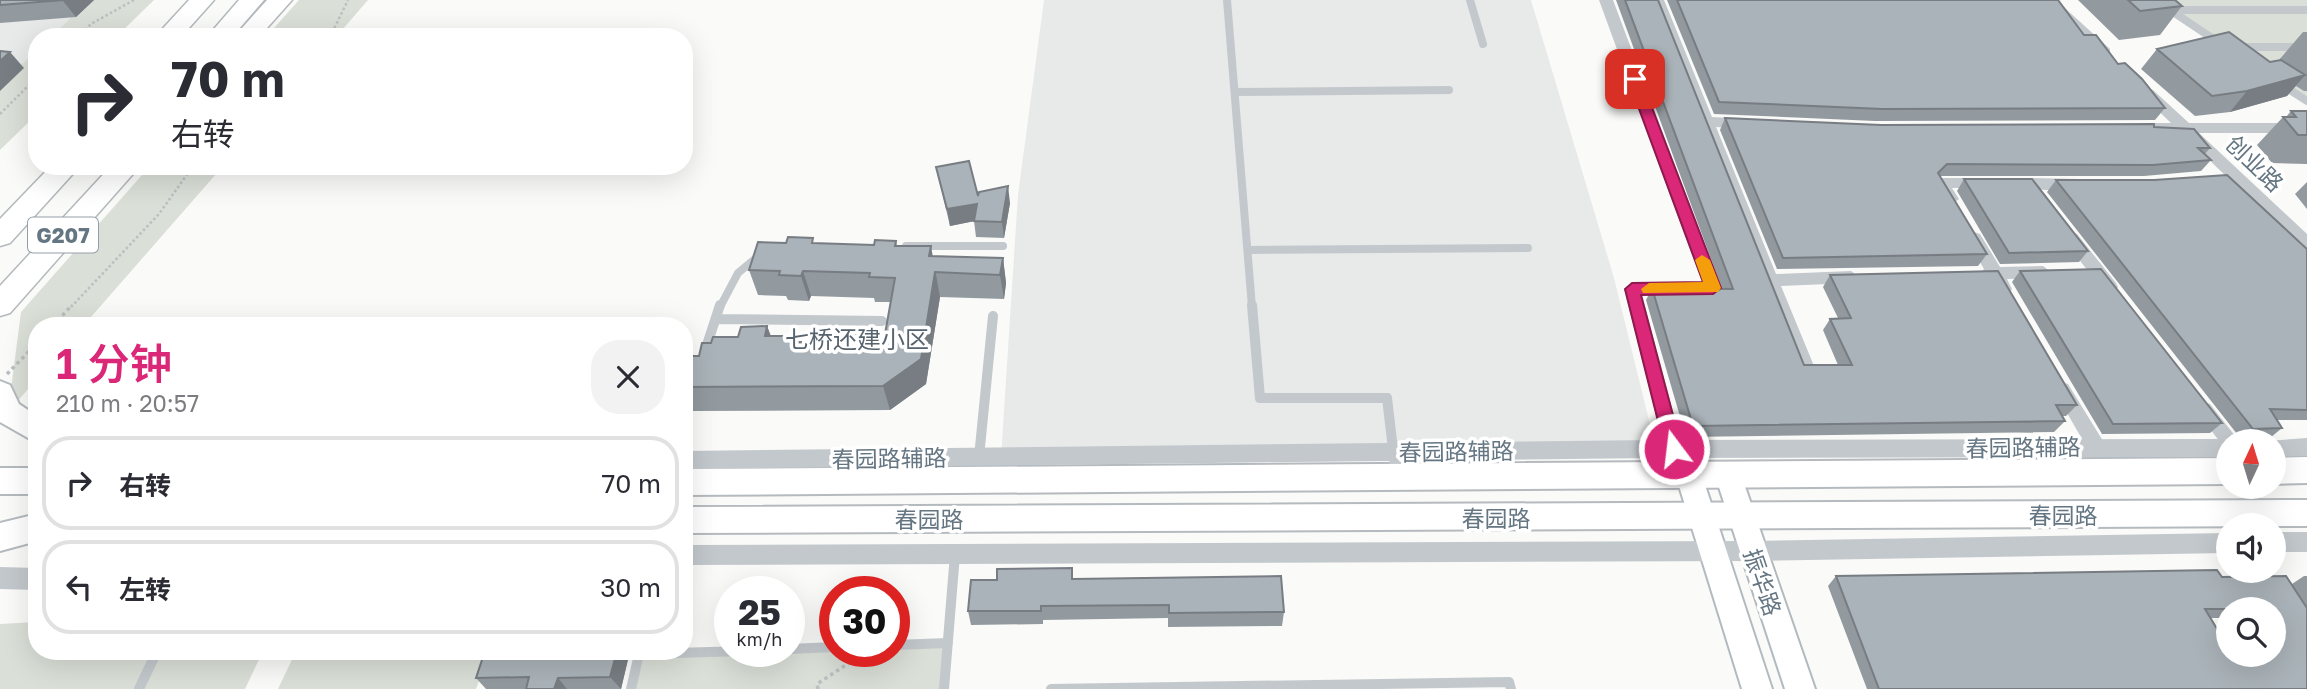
<!DOCTYPE html>
<html lang="zh">
<head>
<meta charset="utf-8">
<style>
  :root { --surface:#fff; --page:#f2f2f3; --text:#2b2b33; --muted:#7c7c81; --line:#e1e1e2; --accent:#db2777 }
  body { margin:0; font-family:"Golos Text","Noto Sans SC",sans-serif; background:var(--page); color:var(--text); height:100vh; display:flex; flex-direction:column; font-size:26px; white-space:nowrap }
  * { box-sizing:border-box; margin:0 }
  p { font-size:23px; color:var(--muted) }
  .icon { flex:none; width:38px; height:38px; fill:none; stroke:currentColor; stroke-width:2; stroke-linecap:round; stroke-linejoin:round }
  .map { position:relative; flex:1; overflow:hidden }
  .panel { position:absolute; left:28px; top:317px; width:665px; height:343px; display:flex; flex-direction:column; background:var(--surface); border-radius:28px; box-shadow:0 7px 28px #0002 }
  .panel>* { flex:none }
  .top-card { position:absolute; left:28px; top:28px; width:665px; height:147px; border-radius:28px; box-shadow:0 7px 28px #0002; background:#fff; color:var(--text); overflow:hidden }
  .needle { width:46px; rotate:4deg }
  .buttons { position:absolute; left:2216px; top:429px; display:grid; gap:14px }
  .buttons a { display:grid; place-items:center; width:70px; height:70px; border-radius:50%; background:var(--surface); box-shadow:0 7px 28px #0002; font-size:35px }
  .speed { position:absolute; left:714px; top:576px; display:flex; gap:14px; font-size:35px; font-weight:700; text-align:center }
  .speed>* { display:grid; place-content:center; width:91px; height:91px; border-radius:50%; background:var(--surface); box-shadow:0 7px 28px #0002; line-height:1 }
  .speed small { font-size:18px; font-weight:400 }
  .speed .limit { border:10px solid #d22; background:#fff; color:#111 }
  .pin { position:absolute; display:grid; place-items:center; width:60px; height:60px; color:#fff; margin:-30px; border-radius:14px; box-shadow:0 4px 10px #0006 }
  .me { position:absolute; width:77px; margin:-38px; rotate:345deg; stroke-linejoin:round; filter:drop-shadow(0 0 5px #0008) }
  .turn { display:flex; align-items:center; gap:24px; height:147px; padding:0 28px; font-size:32px }
  .turn .icon { width:91px; height:91px; stroke-width:2.5 }
  .turn b { display:block; font-size:49px; line-height:60px }
  .round { display:grid; place-items:center; flex:none; width:74px; height:74px; border-radius:28px; background:var(--page) }
  .summary { display:flex; align-items:center; justify-content:space-between; height:119px; padding:0 28px }
  h1 { font-size:42px; font-weight:600; line-height:52px; color:var(--accent) }
  ul { padding:0; list-style:none }
  li { display:flex; align-items:center; gap:21px; height:94px; margin:0 14px 10px; padding:0 14px; border:4px solid var(--line); border-radius:28px }
  li div { flex:1 }
  li b { display:block; font-size:26px }
  li em { font-style:normal }
  .map>svg:first-child { display:block }
  .built { fill:#e8e9e9 }
  .green { fill:#dadfd7 }
  .lines { fill:none; stroke-linecap:round; stroke-linejoin:round }
  .secondary-casing { stroke:#b3babf; stroke-width:4 }
  .primary-casing { stroke:#b5babe; stroke-width:4 }
  .trunk-casing { stroke:#b4b9bd; stroke-width:3 }
  .path-far1 { stroke:#bbbfc2; stroke-width:2.5; stroke-dasharray:2.5 2.5; stroke-linecap:butt }
  .path { stroke:#bbbfc2; stroke-width:3.5; stroke-dasharray:3.5 3.5; stroke-linecap:butt }
  .service-far1 { stroke:#c3c8cc; stroke-width:8 }
  .service { stroke:#c3c8cc; stroke-width:10 }
  .minor { fill:#c3c8cc; fill-rule:evenodd }
  .tertiary { fill:#c3c8cc; fill-rule:evenodd }
  .secondary { fill:#fff; fill-rule:evenodd }
  .primary { fill:#fff; fill-rule:evenodd }
  .trunk { fill:#fff; fill-rule:evenodd }
  .wall { fill:#929a9f; fill-rule:evenodd }
  .shaded-wall { fill:#777d82 }
  .building { fill:#aab3b9; stroke:#777d82; stroke-width:2; fill-rule:evenodd }
  .route { fill:#db2777; stroke:#8e194d; stroke-width:2 }
  .slow { fill:#f59e0b }
  .labels { text-anchor:middle; dominant-baseline:central; stroke-width:7; stroke-linejoin:round; paint-order:stroke }
  .shield { fill:#fff; stroke:#939fa8; stroke-width:2 }
  .shield-label { font-size:21px; font-weight:bold; fill:#657683 }
  .street-label { font-size:23px; fill:#657683; stroke:#fff }
  .neighbourhood-label { font-size:24px; fill:#57646e; stroke:#fff }
</style>
</head>
<body>
<div class="map">
<svg width="2307" height="689" viewBox="0 0 2307 689">
  <rect width="100%" height="100%" fill="#fafaf8"/>
  <path class="built" d="M0,0H89L51,37H37V50L0,84Z
    M1044,0H1531L1614,278L1656,449L1001,457L1018,195Z"/>
  <path class="green" d="M89,0H154L116,37H51Z
    M299,0H368L336,37H266Z
    M2155,0H2307V101Z
    M37,50V114L0,150V84Z
    M150,166H223L84,325L37,326V379L8,412L21,312Z
    M37,622V651H263L245,689H0V624Z
    M948,643L944,689H631L639,654L894,651V645Z
    M296,651H490L476,689H278Z"/>
  <g class="lines">
    <defs>
      <path id="secondary" d="M1728,464L1737,467L1741,475L1815,689H1785L1715,475L1719,467Z
        M1689,465L1698,468L1702,476L1772,689H1742L1676,476L1680,468Z"/>
      <path id="primary" d="M0,381L10,385L19,404L37,416V443L0,422Z
        M2307,457V483L2273,484V458Z
        M2228,458V484L684,495V469Z
        M0,468H37V494H0Z
        M2307,500V526L684,533V507Z
        M37,514V541L0,551V523Z"/>
      <path id="trunk" d="M189,0H214L181,37H155Z
        M239,0H264L232,37H207Z
        M267,0H292L259,37H234Z
        M51,166H80L10,243L0,246V219Z
        M111,166H140L10,313L0,316V286Z"/>
    </defs>
    <use href="#secondary" class="secondary-casing"/>
    <use href="#primary" class="primary-casing"/>
    <use href="#trunk" class="trunk-casing"/>
    <path class="path-far1" d="M78,37L91,24L134,0
      M330,37L348,0
      M0,114L37,77
      M71,307L159,214L193,166"/>
    <path class="path" d="M53,326L72,305
      M7,374L37,343
      M818,689L817,684L867,651"/>
    <path class="service-far1" d="M1227,0L1252,307
      M1470,0L1483,44
      M2155,0L2218,42
      M2173,10H2307
      M2237,47H2307
      M2282,85L2307,101
      M1235,92L1449,90
      M906,246H1003
      M1248,250L1528,248
      M720,307L738,273L761,254"/>
    <path class="service" d="M1252,305L1260,398H1387L1396,475
      M716,319L882,321
      M704,354L720,305
      M684,415L692,390
      M979,457L993,316
      M894,645L948,643
      M789,649L835,647
      M139,689L157,651
      M631,689L639,654L745,651
      M944,689L955,554
      M1051,689L1509,682L1511,689"/>
    <path class="minor" d="M1599,0H1613L1721,288L1713,294L1642,295L1683,449L1681,454L1674,457L1667,454L1665,449L1624,289L1632,283L1702,282Z
      M1650,0H1664L1712,117L1747,119L1755,124L1747,129L1716,127L1776,274L1851,271L1859,277L1851,283L1781,286L1814,366L1811,371H1799L1796,366Z
      M2041,0H2056L2110,49V55H2100Z
      M2148,88L2153,90L2189,123H2307V133H2199L2307,234V250L2301,248L2181,133L2137,132L2134,128L2142,123H2171L2143,96L2141,93Z
      M1941,178H1986L1994,183L1986,188H1952L1959,199L1951,205L1945,203L1933,183Z
      M2029,178L2078,179L2086,184C2079,193 2028,192 2021,183Z
      M1974,232L1980,234L2000,267L2043,266L2051,272L2043,278L2007,279L2012,289L2010,293H1998L1990,280L1981,278L1979,274L1984,269L1966,238Z
      M2071,232L2077,234L2116,283L2118,287L2116,291H2104L2065,242L2063,238L2065,234Z
      M2062,382L2068,384L2103,441L2105,446L2103,451L2096,454L2089,451L2056,394L2053,389L2056,384Z
      M2204,402L2210,404L2239,441H2228V448L2223,446L2195,409L2198,404Z"/>
    <path class="tertiary" d="M2307,438V456L2273,457V441H2266Z
      M2228,439L2235,441H2228V457L1656,458L684,469V451L1656,440Z
      M2273,532H2307V552H2273Z
      M2228,533V553L1753,561L684,565V545L1753,541Z
      M0,567L37,568V590L0,589Z"/>
    <use href="#secondary" class="secondary"/>
    <use href="#primary" class="primary"/>
    <use href="#trunk" class="trunk"/>
  </g>
  <path class="wall" d="M0,0H94L76,17L0,23Z
    M1616,0H1658L1804,365H1838L1823,330L1830,319L1838,318L1823,287L1830,275L2077,405L2066,416H2062L2065,421L2054,432L1686,437L1646,300L1652,288L1722,289Z
    M1667,0H2058L2084,35L2118,64L2165,108L2155,120L1875,121L1714,114Z
    M2078,0H2175L2182,6L2160,35L2119,40Z
    M2303,32H2307V91H2304L2296,86L2287,96L2230,112L2195,116L2141,69L2157,49L2270,62L2279,60Z
    M2291,111H2307V164L2272,163L2257,145L2283,117H2286Z
    M1725,118L1881,125L2154,127L2210,148L2205,154L2211,160L2201,171L2144,176H1940L1987,254L1978,266L1777,269L1720,130Z
    M936,167L978,196L1010,203L1004,238L976,237L974,221L950,226Z
    M1964,179L2088,251L2079,262L2000,264L1957,191Z
    M2056,180L2307,249V420H2277L2282,428L2270,438L2241,439L2047,192Z
    M2307,182V209L2295,194Z
    M896,241L897,246L933,256L1003,258L1006,283L1004,299L940,297L926,384L890,410L693,411L684,392V380L699,356L711,343L738,337L767,326L771,336H797L799,342H836L885,334L891,302H875L874,298L811,296L809,301L788,300L786,296L758,295L749,270L815,243L874,245Z
    M2020,271L2222,423L2210,433L2102,434L2012,282Z
    M1836,576L2222,577L2292,584L2304,576H2307V689H1867L1828,586ZM2228,609H2273V654H2228L2211,618H2228Z
    M1073,579L1284,612L1282,626L1168,627V618L1043,620V624L971,625L968,611L997,580Z
    M630,651L621,689H486L476,678Z"/>
  <path class="shaded-wall" d="M64,0H94L76,17L63,1Z
    M10,52L24,68L0,91V61Z
    M2305,75L2287,96L2230,112L2247,91Z
    M1008,186L1010,203L1004,238L1002,222Z
    M977,204L980,220L950,226L947,209Z
    M931,246L940,297L926,384L890,410L883,386Z
    M1003,258L1006,283L1004,299L1000,275Z
    M803,271L811,296L809,301L801,276Z
    M767,326L776,351L765,336Z
    M617,651H630L621,689L610,677Z
    M558,678L567,689H554Z"/>
  <path class="building" d="M0,0H64L0,5Z
    M1625,0H1658L1804,365H1852L1830,319L1851,318L1830,275L1998,271L2077,405H2056L2065,421L1693,426L1652,288L1733,289Z
    M1677,0H2058L2084,35H2096L2118,64L2125,63L2142,79L2165,108L1882,109L1719,102Z
    M2128,0H2175L2182,6L2140,11Z
    M2229,32L2270,62L2281,60L2305,75L2247,91L2212,96L2157,49Z
    M0,51L10,52L0,61Z
    M2291,111H2307V135H2298L2283,117H2296Z
    M1725,118L1881,125L2154,124V127L2194,129L2210,148H2198L2211,160L2153,165L1947,164L1938,173L1987,254L1783,258Z
    M969,161L978,196L979,192L1008,186L1002,222L974,221L977,204L947,209L936,167Z
    M2227,175L2307,249V410L2270,409L2282,428L2253,429L2056,180H2154Z
    M1964,179H2032L2088,251L2009,253Z
    M788,237L813,238L812,243L874,245L875,240L896,241L895,246H931L929,256L1003,258L1000,275L935,272L921,359L883,386L684,387V380L692,356H699L702,343H711L713,337H738L741,327L767,326L765,336H797L796,342H836L838,334H885L895,278L869,277L870,273L803,271L801,276L779,275L780,271L749,270L758,242L786,243Z
    M2101,269L2222,423L2113,424L2020,271Z
    M1072,568V579L1281,576L1284,612L1169,613V605L1041,606V611H968L971,580H997V569Z
    M2217,570L2222,577L2286,576L2307,608V689H1879L1836,576ZM2205,609H2273V643L2276,647L2273,648V654H2228V647Z
    M485,651H617L610,677L558,678L554,689H526L529,677L476,678Z"/>
  <path class="route" d="M1635,74L1641,79L1721,288L1713,294L1641,295L1682,449L1680,454H1668L1665,449L1625,289L1632,283L1703,282L1628,79Z"/>
  <path class="slow" d="M1702,255L1710,260L1721,288L1718,292L1643,293L1641,289L1649,283L1703,282L1695,260Z"/>
  <g class="labels">
    <rect class="shield" x="28" y="217.5" width="70" height="35" rx="5"/>
    <g class="shield-label">
      <text x="63" y="235">G207</text>
    </g>
    <g class="street-label">
      <text transform="translate(2255 163) rotate(44)">创业路</text>
      <text transform="translate(2023 447) rotate(-1)">春园路辅路</text>
      <text transform="translate(1456 451) rotate(-1)">春园路辅路</text>
      <text transform="translate(889 458) rotate(-1)">春园路辅路</text>
      <text x="2063" y="515">春园路</text>
      <text x="1496" y="518">春园路</text>
      <text x="929" y="519">春园路</text>
      <text transform="translate(1763 582) rotate(71)">振华路</text>
    </g>
    <g class="neighbourhood-label">
      <text x="857" y="338">七桥还建小区</text>
    </g>
  </g>
</svg>
<div class="buttons">
<a><svg class="needle" viewBox="-14 -14 28 28"><path d="M0-13l5 13h-10z" fill="#e53935"/><path d="M0 13l5-13h-10z" fill="#7c7c81"/></svg></a>
<a><svg class="icon" aria-label="sound" viewBox="0 0 24 24"><path d="M4 9h4l5-4v14l-5-4H4zM17 9q2 3 0 6"/></svg></a>
<a><svg class="icon" aria-label="search" viewBox="0 0 24 24"><circle cx="10" cy="10" r="6"/><path d="M15 15l6 6"/></svg></a>
</div>
<div class="speed"><div>25<small>km/h</small></div><div class="limit">30</div></div>
<div class="pin" style="left:1635px;top:79px;background:#d93025"><svg class="icon" aria-label="arrive" viewBox="0 0 24 24"><path d="M6 21V4h12l-3 4 3 4H6"/></svg></div>
<svg class="me" style="left:1674px;top:449px" viewBox="-20 -20 40 40"><circle r="17" fill="#db2777" stroke="#fff" stroke-width="3"/><path d="M0-11L8 9 0 5-8 9z" fill="#fff"/></svg>
<div class="top-card">
<div class="turn"><svg class="icon" aria-label="right" viewBox="0 0 24 24"><path d="M7 20v-9h11M14 6l5 5-5 5"/></svg><div><b>70 m</b>右转</div></div>
</div>
<section class="panel">
<div class="summary"><div><h1>1 分钟</h1><p>210 m · 20:57</p></div><a class="round"><svg class="icon" aria-label="close" viewBox="0 0 24 24"><path d="M6 6l12 12M18 6L6 18"/></svg></a></div>
<ul>
<li><svg class="icon" aria-label="right" viewBox="0 0 24 24"><path d="M7 20v-9h11M14 6l5 5-5 5"/></svg><div><b>右转</b></div><em>70 m</em></li>
<li><svg class="icon" aria-label="left" viewBox="0 0 24 24"><path d="M17 20v-9H6M10 6l-5 5 5 5"/></svg><div><b>左转</b></div><em>30 m</em></li>
</ul>
</section>
</div>
</body>
</html>
